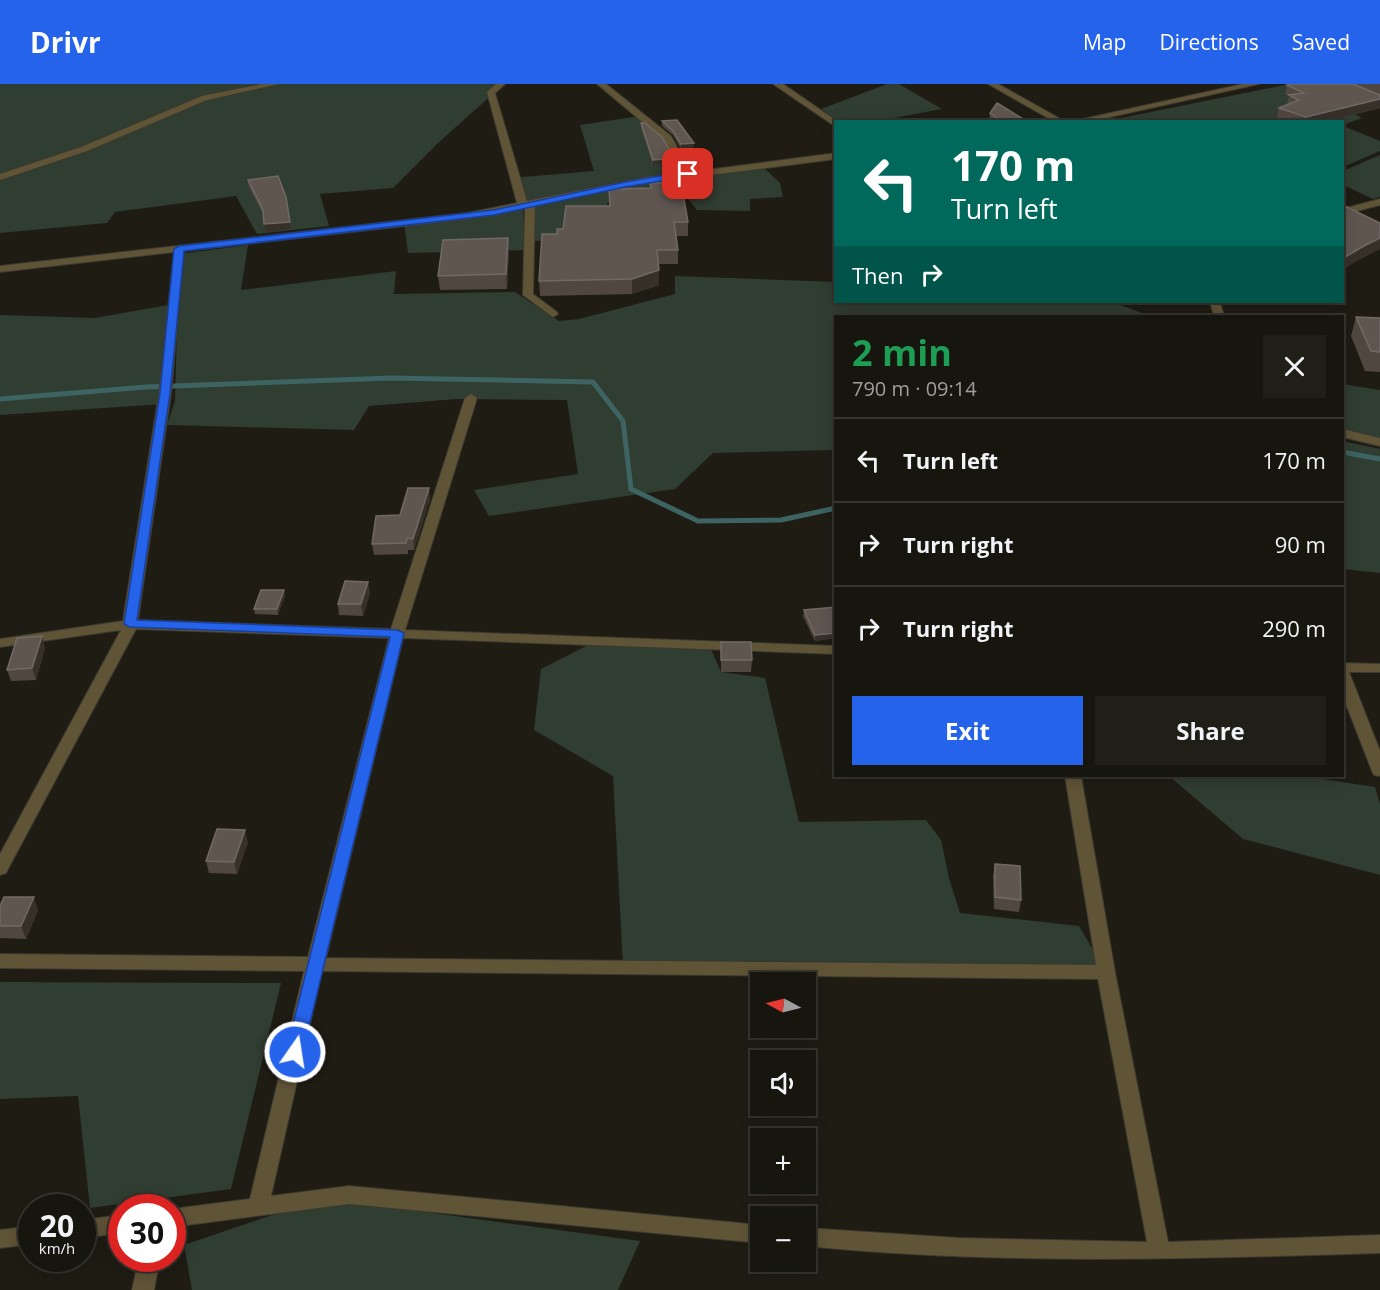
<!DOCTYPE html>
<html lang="en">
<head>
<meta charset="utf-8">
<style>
  :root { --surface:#16150e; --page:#1f1e17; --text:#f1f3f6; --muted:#9e9f9e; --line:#35342e; --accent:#2563eb }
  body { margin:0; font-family:"Open Sans",sans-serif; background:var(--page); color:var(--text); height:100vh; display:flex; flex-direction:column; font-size:22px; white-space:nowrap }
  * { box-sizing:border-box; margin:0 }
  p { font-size:20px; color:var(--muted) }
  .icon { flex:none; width:33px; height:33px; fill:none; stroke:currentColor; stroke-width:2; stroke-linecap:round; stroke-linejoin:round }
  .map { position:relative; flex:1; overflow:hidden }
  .drawer { position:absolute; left:834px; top:231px; width:510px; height:462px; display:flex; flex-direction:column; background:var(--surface); border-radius:0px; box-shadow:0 3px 15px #0003,0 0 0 2px var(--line) }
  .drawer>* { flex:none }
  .guide { position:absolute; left:834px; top:36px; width:510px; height:183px; border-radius:0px; box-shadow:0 3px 15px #0003,0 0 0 2px var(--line); background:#00695c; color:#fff; overflow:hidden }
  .needle { width:39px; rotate:277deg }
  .buttons { position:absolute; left:750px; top:888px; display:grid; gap:12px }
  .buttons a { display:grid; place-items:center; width:66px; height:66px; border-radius:0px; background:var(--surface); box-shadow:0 3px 15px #0003,0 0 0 2px var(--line); font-size:30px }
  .speed { position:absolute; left:18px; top:1110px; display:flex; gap:12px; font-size:30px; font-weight:700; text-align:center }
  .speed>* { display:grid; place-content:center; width:78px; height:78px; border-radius:50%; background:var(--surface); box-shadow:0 3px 15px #0003,0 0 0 2px var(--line); line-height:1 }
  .speed small { font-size:15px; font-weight:400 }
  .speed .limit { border:9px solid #d22; background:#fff; color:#111 }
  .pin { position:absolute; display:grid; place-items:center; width:51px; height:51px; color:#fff; margin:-26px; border-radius:12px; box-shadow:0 3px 9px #0006 }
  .me { position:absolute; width:66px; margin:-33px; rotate:13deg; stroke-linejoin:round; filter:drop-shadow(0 0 4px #0008) }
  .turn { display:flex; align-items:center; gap:21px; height:126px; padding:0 18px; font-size:27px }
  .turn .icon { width:78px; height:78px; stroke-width:2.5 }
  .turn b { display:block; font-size:42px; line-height:51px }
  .then { display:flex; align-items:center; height:57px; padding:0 18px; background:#0003; gap:12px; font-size:22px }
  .round { display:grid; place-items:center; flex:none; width:63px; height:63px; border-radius:0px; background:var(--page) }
  .overview { display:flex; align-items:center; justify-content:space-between; height:102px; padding:0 18px }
  h1 { font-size:36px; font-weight:700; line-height:45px; color:#1e9e55 }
  .primary-button { display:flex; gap:12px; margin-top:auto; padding:12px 18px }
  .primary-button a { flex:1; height:69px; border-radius:0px; background:var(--accent); color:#fff; font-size:24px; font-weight:700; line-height:69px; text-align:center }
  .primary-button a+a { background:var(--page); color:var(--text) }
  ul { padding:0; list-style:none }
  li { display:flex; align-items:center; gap:18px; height:84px; padding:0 18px; border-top:2px solid var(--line) }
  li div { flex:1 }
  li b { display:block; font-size:22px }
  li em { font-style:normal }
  header { display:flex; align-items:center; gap:36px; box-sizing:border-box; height:84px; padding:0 30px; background:var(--accent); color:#fff }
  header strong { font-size:28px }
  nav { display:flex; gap:33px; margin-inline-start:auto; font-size:21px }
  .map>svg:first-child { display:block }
  .green { fill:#303d31 }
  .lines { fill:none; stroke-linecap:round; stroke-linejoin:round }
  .stream { stroke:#3d6363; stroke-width:5 }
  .minor-casing { stroke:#3b3930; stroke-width:2 }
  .minor { fill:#605437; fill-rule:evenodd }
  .wall { fill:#514741 }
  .shaded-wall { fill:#373029 }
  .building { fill:#5f5650; stroke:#716963; stroke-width:1.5 }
  .route { fill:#2563eb; stroke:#184099; stroke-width:1.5 }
</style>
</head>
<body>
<header>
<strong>Drivr</strong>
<nav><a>Map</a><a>Directions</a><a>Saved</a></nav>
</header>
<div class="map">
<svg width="1380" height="1206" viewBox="0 0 1380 1206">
  <rect width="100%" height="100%" fill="#1e1c13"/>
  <path class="green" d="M0,0H504L438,59L393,104L320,110L329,142L257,150L236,112L115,128L107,139L0,149Z
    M887,0H899L942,25L878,37L838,38L821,25Z
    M1290,0H1301L1362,34L1343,41L1342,38H1127L1121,34Z
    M640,32L668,54L687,88L620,102L761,81L780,99L783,113L750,115V127L697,126L686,112L651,113V117L607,119V156L529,157L530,121L510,94L594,87L580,41Z
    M1343,42L1380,57V67L1343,83Z
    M1380,71V113L1373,115L1343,101V87Z
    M523,122L525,166L408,169L404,139Z
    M248,161L241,206L396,187L394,210L515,208L559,237L579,235L675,210V192L835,198L836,218L1115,219L1150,232H836L835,366L713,369L675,405L489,432L474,406L578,390L567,316L457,315L369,322L354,346L167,341L175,317L179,170Z
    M174,220L163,320L0,331V231L95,234Z
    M1342,300L1380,306V358L1343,349Z
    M1342,357L1380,365V489L1343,485Z
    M596,557L709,561L721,588L765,594L799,738L926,736L941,756L949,794L960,829L1079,842L1106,888L623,883L613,692L534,646L541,585Z
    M1169,692H1303L1375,703L1380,720V791L1243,755Z
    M0,898L281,899L231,1105L90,1124L78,1012L0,1015Z
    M322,1114L640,1157L618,1206H192L184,1161Z"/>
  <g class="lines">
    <path class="stream" d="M0,315L146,303L391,294L593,298L623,337L631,405L698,437L781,436L836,424
      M1342,368L1380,375"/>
    <defs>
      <path id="minor" d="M262,0H279L207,16L87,67L0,96V90L81,63L202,12Z
        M496,0H505L495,9L527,117L647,93L683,89L664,56L597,0H606L671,52L691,88L836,69V75L647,99L535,121L533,210L557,228L558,230L553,233L523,211L525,124L467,135L184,167L171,309L138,536L391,545L465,314L471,310L477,314L405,546L836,562V570L403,554L326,874L1096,881L1065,692H1081L1115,888L1168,1158L1380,1151V1169C1189,1175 997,1181 806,1162V1144L959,1154L1147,1158L1098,895L322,887L271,1112L349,1102L760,1141V1159L349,1120L172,1143V1125L250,1115L304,887L0,884V870L308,873L389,554L136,545L8,785L6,789L0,791V770L121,546L0,563V555L123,537L159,309L174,168L0,188V182L467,129L517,119L487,8Z
        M773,0H783L838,38H836V43Z
        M988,0H998L1066,38H1055Z
        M1243,0H1259L1088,38H1069Z
        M1380,115V121L1342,131V125Z
        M1210,218H1220L1224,232H1214Z
        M1342,345L1380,354V362L1342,353Z
        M1342,579L1380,580V588H1349L1380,667V692L1374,691L1372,687L1342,610Z
        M122,1131V1149L82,1154V1136Z
        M32,1142V1160L0,1164V1146Z
        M139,1174H160L154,1206H132Z"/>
    </defs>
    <use href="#minor" class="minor-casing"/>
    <use href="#minor" class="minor"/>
  </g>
  <path class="wall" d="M1290,0H1380V24L1324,38H1289L1277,33L1279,24L1287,21L1289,12L1285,10L1287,1Z
    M990,29L1028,38H989Z
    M662,37L694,63L681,65L673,51L662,42Z
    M641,39L674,74V78L653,81L641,44Z
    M248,96L291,145L266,148L264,132L249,103Z
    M650,99L688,138V152H676L678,166V180H658L659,201L632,210L540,212L539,197L557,150L609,122V105L650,104Z
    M508,154L509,168L507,205L440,206L438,192Z
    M1356,233L1380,234V288L1365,287L1351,252Z
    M429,404L430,415L414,466H408V470L374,471L372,460L400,431Z
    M368,498L370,509L363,532L339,531L338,520Z
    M284,506L285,512L278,531L255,530L254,525Z
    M836,523V554L815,557L803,532L804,526Z
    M721,558L752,576L751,588H721Z
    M45,564L36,596L11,597L7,586Z
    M248,758L237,790L209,789L206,777Z
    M995,780L1021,816L1019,828L994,825L993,792Z
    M0,822L38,826L26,855L0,854Z"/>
  <path class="shaded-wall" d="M1380,15V24L1324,38H1305L1306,33Z
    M694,59V63L681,65V60Z
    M674,74V78L653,81V76Z
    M286,113L291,145L266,148L264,140Z
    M508,154L509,168L507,205L506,190Z
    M1380,154V165L1359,176L1342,186V175L1362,163Z
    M659,186V201L632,210V195Z
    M429,404L430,415L414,466L413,455Z
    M368,498L370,509L363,532L361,520Z
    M284,506L285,512L278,531L277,525Z
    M836,549V554L815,557V551Z
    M42,552L45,564L36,596L32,584Z
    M245,746L248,758L237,790L234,778Z
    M34,813L38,826L26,855L21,842Z"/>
  <path class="building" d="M1290,0H1353L1380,11V15L1306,33L1279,24L1299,16L1289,11L1304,9L1287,1Z
    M997,19L1028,38H1002L990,29Z
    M677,36L694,59L681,60L673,47L662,37Z
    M641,39H645L662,53L674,74L653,76Z
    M278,92L286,113L290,138L264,140L263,126L248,96Z
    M681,98L688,138H674L678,166H657L659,186L632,195L539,197L542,150H557V145H563L566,122H610L609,105L651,104L650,99Z
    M1342,122H1345L1380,139V154L1362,163L1342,175Z
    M508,154L506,190L438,192L443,156Z
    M1356,233L1380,234V268L1371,267Z
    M408,404H429L413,455L407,454L406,459L372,460L376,432L400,431Z
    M345,497L368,498L361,520H338Z
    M261,506H284L277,525H254Z
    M836,523V549L815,551L804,526Z
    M42,552L32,584L7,586L17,554Z
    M721,558H751L752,576H721Z
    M217,745L245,746L234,778L206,777Z
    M995,780L1020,782L1021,816L995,813Z
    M4,813H34L21,842H0V822Z"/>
  <path class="route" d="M688,87L693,90L691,92L625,103L494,131L184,167L170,309L137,536L397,546L404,549L303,968L301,972L295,974L289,972L286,968L390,553L130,543L124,540L160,309L174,165L179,162L494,126L625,98Z"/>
</svg>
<div class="buttons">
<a><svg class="needle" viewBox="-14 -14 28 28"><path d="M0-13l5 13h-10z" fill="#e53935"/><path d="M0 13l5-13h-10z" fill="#9e9f9e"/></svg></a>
<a><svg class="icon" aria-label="sound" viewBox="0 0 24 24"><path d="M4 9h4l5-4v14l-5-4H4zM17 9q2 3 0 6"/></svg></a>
<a>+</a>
<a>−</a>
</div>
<div class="speed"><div>20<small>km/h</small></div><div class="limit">30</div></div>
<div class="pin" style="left:688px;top:90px;background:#d93025"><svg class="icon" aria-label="arrive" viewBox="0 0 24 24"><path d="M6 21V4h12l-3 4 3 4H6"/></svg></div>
<svg class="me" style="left:295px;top:968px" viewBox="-20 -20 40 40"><circle r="17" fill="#2563eb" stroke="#fff" stroke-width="3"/><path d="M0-11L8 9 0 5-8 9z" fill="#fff"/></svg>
<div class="guide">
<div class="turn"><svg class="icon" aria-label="left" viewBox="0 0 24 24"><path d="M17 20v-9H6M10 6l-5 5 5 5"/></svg><div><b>170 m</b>Turn left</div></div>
<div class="then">Then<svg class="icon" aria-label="right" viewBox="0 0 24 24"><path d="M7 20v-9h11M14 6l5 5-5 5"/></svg></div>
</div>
<section class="drawer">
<div class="overview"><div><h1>2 min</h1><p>790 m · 09:14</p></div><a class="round"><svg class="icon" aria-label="close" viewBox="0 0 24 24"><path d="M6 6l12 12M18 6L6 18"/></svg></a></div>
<ul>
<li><svg class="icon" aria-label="left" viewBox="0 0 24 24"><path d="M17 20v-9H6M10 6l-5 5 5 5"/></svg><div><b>Turn left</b></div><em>170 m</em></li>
<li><svg class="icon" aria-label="right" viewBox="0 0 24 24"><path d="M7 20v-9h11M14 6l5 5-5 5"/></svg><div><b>Turn right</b></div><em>90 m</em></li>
<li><svg class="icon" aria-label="right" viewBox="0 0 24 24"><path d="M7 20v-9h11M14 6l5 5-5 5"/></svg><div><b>Turn right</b></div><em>290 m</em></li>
</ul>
<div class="primary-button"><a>Exit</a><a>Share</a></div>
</section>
</div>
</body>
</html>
